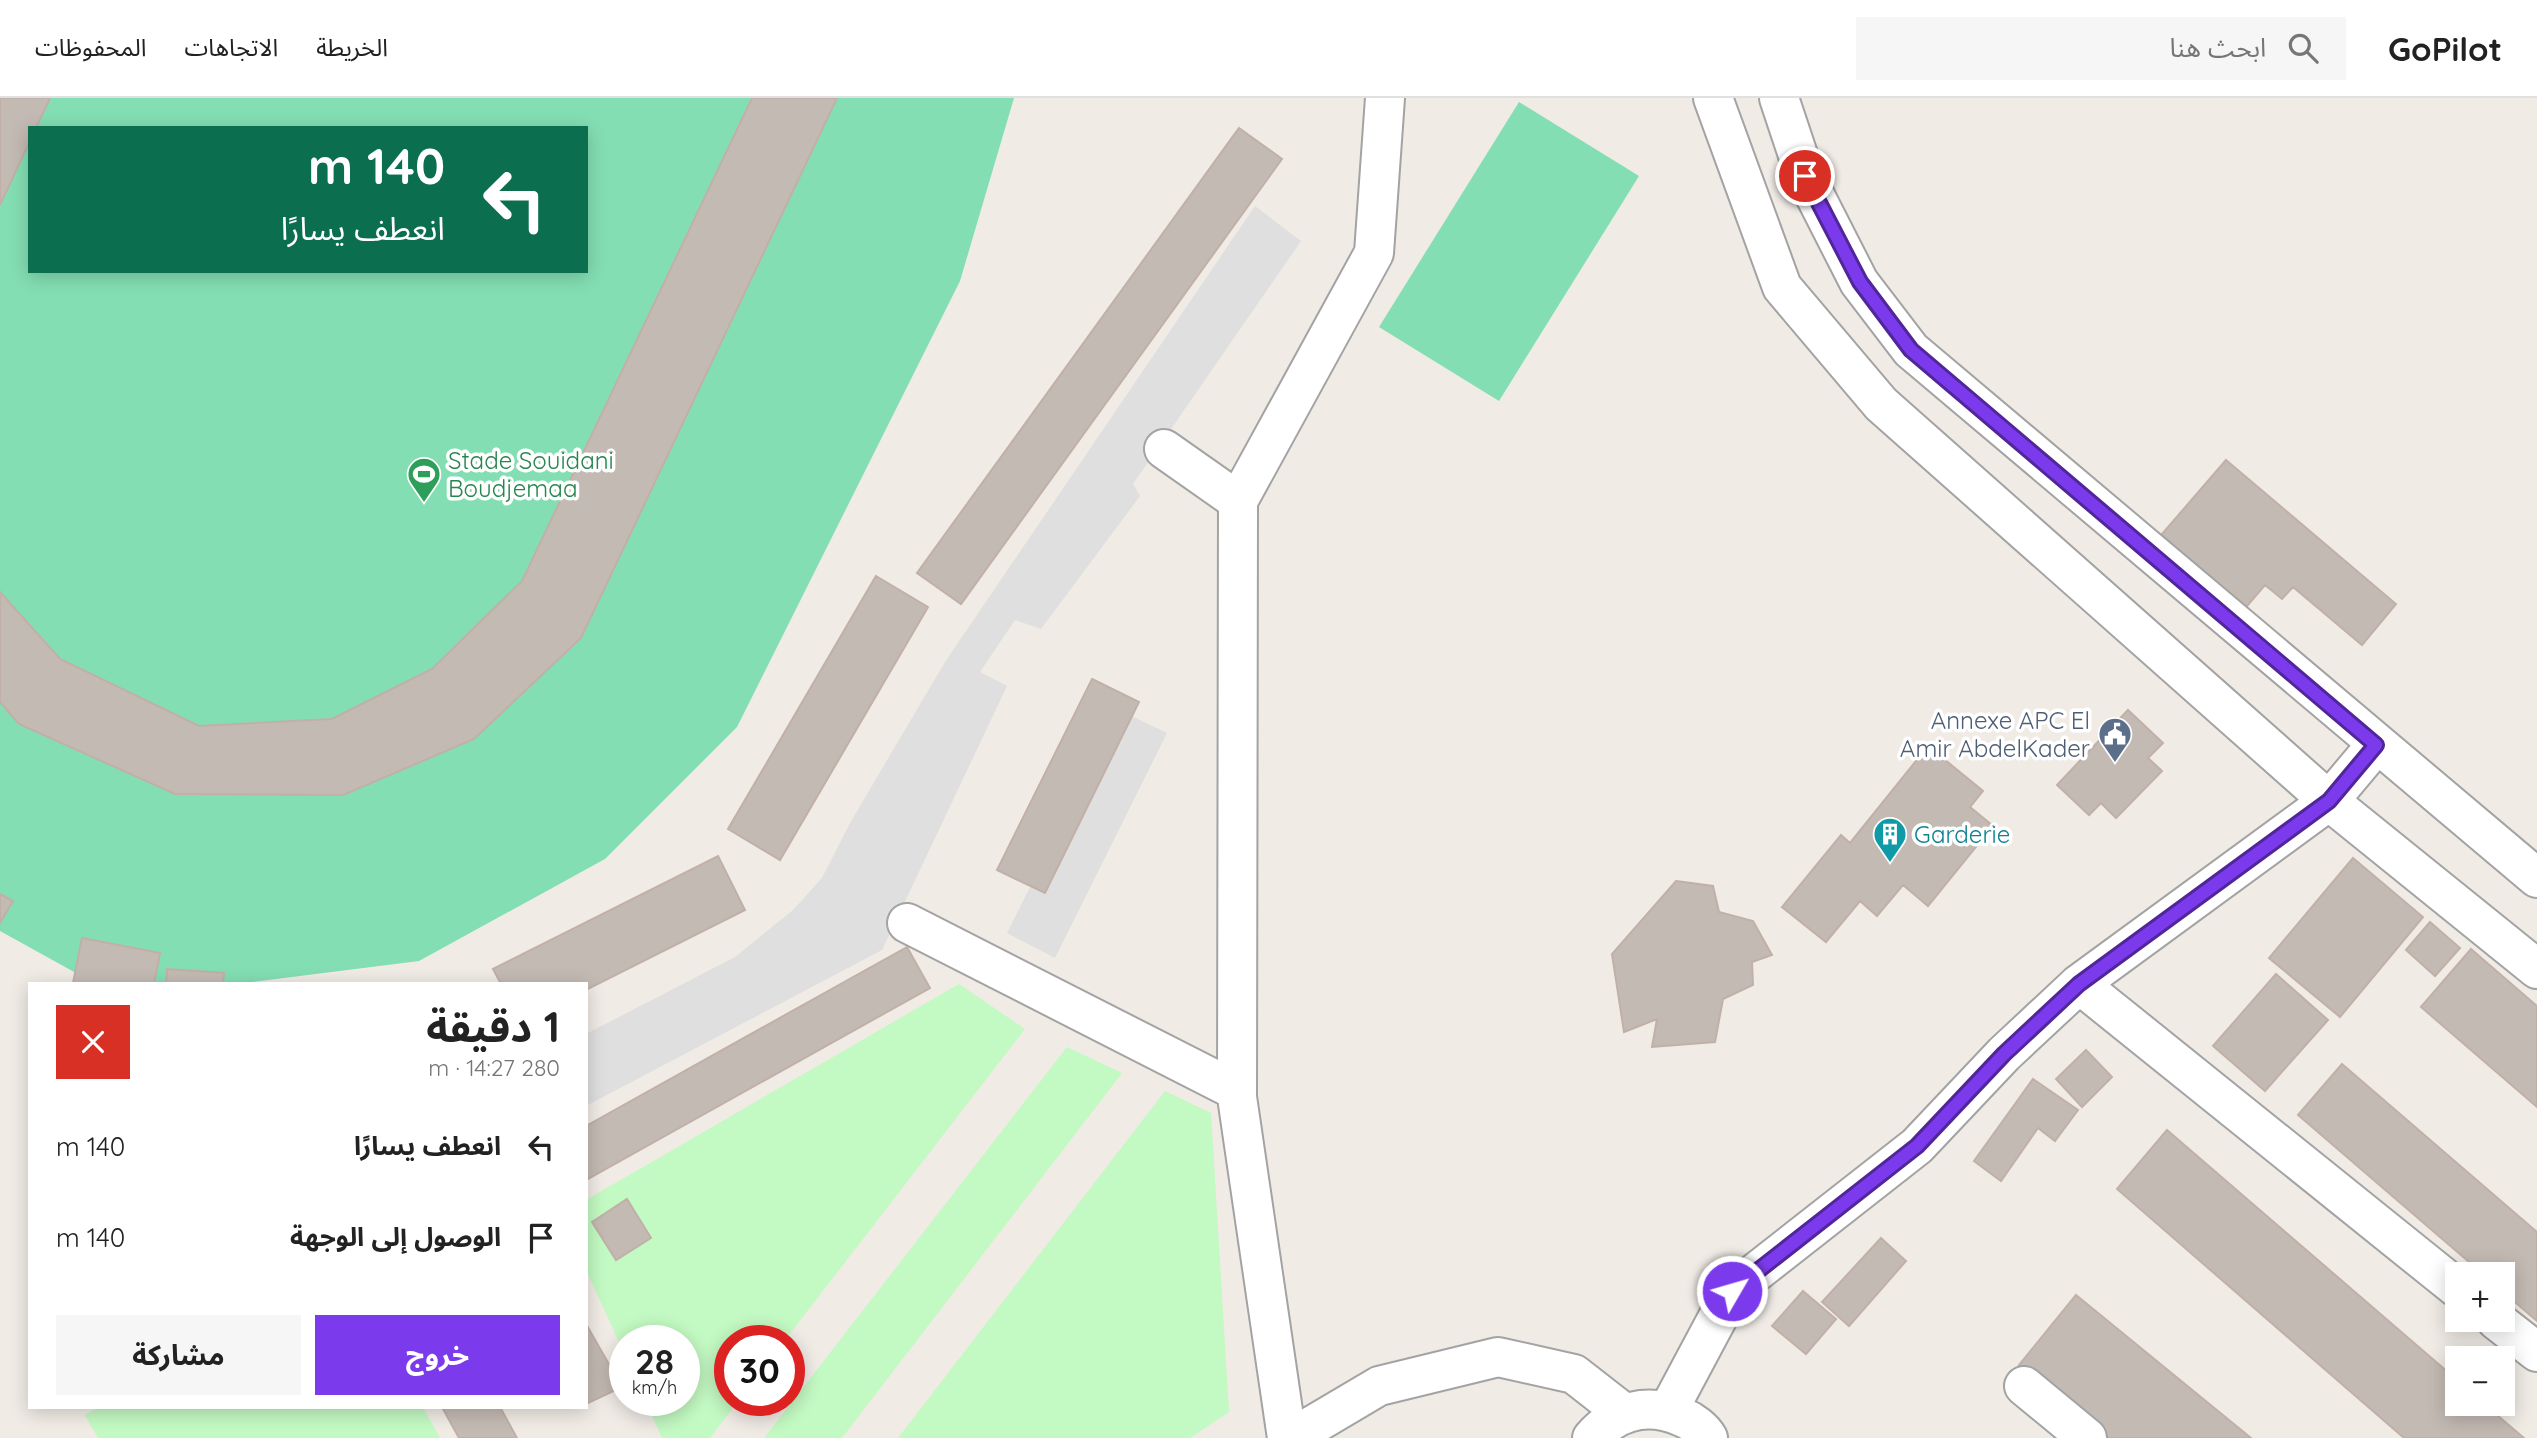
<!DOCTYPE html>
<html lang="ar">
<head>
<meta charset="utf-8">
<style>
  :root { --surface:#fff; --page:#f6f6f6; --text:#222; --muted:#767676; --line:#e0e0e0; --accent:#7c3aed }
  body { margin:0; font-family:Quicksand,"Noto Sans Arabic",sans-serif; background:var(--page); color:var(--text); direction:rtl; height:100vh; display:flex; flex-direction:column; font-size:26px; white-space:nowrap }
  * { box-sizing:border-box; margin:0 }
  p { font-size:23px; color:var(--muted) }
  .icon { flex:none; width:38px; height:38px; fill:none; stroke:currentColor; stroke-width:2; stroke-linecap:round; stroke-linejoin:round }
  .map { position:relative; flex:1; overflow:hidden; direction:ltr }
  .sheet { position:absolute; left:28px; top:884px; width:560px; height:427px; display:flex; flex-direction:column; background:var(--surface); border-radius:0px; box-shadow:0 4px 18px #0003; direction:rtl }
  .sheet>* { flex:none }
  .hud { position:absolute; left:28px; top:28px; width:560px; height:147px; border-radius:0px; box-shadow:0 4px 18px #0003; direction:rtl; background:#0b6e4f; color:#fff; overflow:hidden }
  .buttons { position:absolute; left:2445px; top:1164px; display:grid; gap:14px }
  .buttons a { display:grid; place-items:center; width:70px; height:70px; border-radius:0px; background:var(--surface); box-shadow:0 4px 18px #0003; font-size:35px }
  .speed { position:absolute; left:609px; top:1227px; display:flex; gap:14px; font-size:35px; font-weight:700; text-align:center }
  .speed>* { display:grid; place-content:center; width:91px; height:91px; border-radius:50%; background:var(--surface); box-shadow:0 4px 18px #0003; line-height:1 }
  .speed small { font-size:18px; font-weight:400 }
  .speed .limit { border:10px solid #d22; background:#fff; color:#111 }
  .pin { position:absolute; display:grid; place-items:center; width:60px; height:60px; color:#fff; margin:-30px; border:4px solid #fff; border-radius:50%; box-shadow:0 2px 7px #0007 }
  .me { position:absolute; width:77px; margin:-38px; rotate:52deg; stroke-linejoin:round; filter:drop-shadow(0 0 5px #0008) }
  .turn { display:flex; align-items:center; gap:24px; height:147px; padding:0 28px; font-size:32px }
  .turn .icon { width:91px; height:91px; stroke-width:2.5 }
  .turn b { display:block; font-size:49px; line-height:60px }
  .round { display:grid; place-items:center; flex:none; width:74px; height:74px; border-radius:0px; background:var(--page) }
  .headline { display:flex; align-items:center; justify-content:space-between; height:119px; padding:0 28px }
  h1 { font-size:42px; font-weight:700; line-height:52px }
  .button { display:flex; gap:14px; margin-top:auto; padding:14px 28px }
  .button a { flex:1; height:80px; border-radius:0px; background:var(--accent); color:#fff; font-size:28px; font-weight:700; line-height:80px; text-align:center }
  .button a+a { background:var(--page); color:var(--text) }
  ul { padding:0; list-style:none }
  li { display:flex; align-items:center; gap:21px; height:91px; padding:0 28px }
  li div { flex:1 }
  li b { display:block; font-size:26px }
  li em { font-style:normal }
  header { display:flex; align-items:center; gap:42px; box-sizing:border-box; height:98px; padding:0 35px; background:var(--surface); border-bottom:2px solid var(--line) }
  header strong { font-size:33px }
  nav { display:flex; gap:38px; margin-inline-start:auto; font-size:24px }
  .search { width:490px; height:63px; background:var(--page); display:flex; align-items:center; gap:18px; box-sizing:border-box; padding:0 24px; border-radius:0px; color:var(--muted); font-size:26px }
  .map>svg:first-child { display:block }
  .park { fill:#c3f9c2 }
  .pitch { fill:#84deb3; fill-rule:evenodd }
  .parking { fill:#dfdfdf }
  .building { fill:#c4bab4; stroke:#c1b0a7; stroke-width:2 }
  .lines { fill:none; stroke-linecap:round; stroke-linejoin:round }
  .minor-casing { stroke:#a3a3a3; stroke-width:42 }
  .minor { stroke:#fff; stroke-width:38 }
  .route-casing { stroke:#51269a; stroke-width:18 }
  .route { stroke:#7c3aed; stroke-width:12 }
  .labels { text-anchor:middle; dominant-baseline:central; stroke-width:7; stroke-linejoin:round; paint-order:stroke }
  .leisure-label { font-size:24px; fill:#27864d; stroke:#fff; text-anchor:start }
  .service-label { font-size:24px; fill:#4e5e75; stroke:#fff; text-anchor:end }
  .culture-label { font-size:24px; fill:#0d838f; stroke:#fff; text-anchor:start }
</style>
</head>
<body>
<header>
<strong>GoPilot</strong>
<div class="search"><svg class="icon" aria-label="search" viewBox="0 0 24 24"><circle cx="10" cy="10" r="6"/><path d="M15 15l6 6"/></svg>ابحث هنا</div>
<nav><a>الخريطة</a><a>الاتجاهات</a><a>المحفوظات</a></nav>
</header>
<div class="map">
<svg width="2537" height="1340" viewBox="0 0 2537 1340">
  <rect width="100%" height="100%" fill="#f0ebe5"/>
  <path class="park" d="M959,886L1025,931L785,1242H730V1302H739L710,1340H662L645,1302H684V1242H625V1257L586,1172V1102Z
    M1067,949L1122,975L842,1340H764Z
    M1165,993L1211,1015L1229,1314L1190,1340H898Z
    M99,1309H423L440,1340H98L85,1317Z"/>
  <path class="pitch" d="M0,0H1014L960,183L737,629L605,761L419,863L243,885H94L0,833ZM30,30H586V173H30Z
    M1519,4L1639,78L1499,303L1379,229Z"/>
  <path class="parking" d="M1255,108L1301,143L1133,386L1140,398L1041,531L1015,522L980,574L1007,588L882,852L586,1008V936L735,859L793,812L822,780L850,725L945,564Z
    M1119,612L1167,635L1055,860L1007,835Z"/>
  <path class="building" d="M0,0H50L36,30H30V43L0,107Z
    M752,0H837L581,540L474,641L343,697L175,696L19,626L0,604V494L60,561L199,628L332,621L432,571L522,483Z
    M1239,30L1282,61L961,506L917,475Z
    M2226,362L2396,506L2362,547L2293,489L2282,501L2265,487L2241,515L2156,443Z
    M876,478L928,509L780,762L728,731Z
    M1092,581L1139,604L1045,795L997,772Z
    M2128,612L2163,645L2148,660L2162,673L2116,720L2101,705L2089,717L2057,687Z
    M1928,648L1983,693L1970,709L1993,728L1928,808L1903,787L1877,818L1860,803L1826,844L1782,809L1841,737L1850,745Z
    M718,758L745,812L586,892V886H501L493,871Z
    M2353,760L2423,819L2340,919L2269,860Z
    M1676,783L1713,788L1719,814L1753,823L1772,857L1752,864L1753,887L1723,901L1715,944L1652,949L1657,921L1624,934L1612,856Z
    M0,796L13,803L0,825Z
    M2430,824L2460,850L2435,878L2406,852Z
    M82,840L160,855L154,886L73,885Z
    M907,849L930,890L586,1082V1028Z
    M2471,851L2537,908V1009L2421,909Z
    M167,871L224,875L223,886H166Z
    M2276,876L2328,922L2265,993L2213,948Z
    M2086,952L2112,979L2082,1009L2056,981Z
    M2342,966L2537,1134V1223L2502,1193V1176H2483L2298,1017Z
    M2033,981L2078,1012L2055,1043L2038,1030L2001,1083L1974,1063Z
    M2167,1032L2457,1282V1306H2484L2524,1340H2404L2117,1091Z
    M627,1101L651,1140L616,1162L592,1124Z
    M1881,1140L1906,1163L1849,1228L1822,1204Z
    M1803,1193L1836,1221L1806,1256L1772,1228Z
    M2076,1197L2251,1340H2081L2092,1326L2019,1267Z
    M586,1226L622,1289L586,1306Z
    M442,1309H500L517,1340H459Z"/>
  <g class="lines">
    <defs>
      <path id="minor" d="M1713,0L1782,189L1881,306L2329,703L2537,871
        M1779,0L1805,78L1859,184L1911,252L2537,780
        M1164,351L1238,403
        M907,825L1237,993
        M2079,886L2457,1190
        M2496,1222L2537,1254
        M2024,1288L2087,1340
        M1668,1313L1732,1193L1917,1048L2004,956L2079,886L2329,703L2376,647
        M1287,1340L1237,999L1238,403L1374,155L1385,0
        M1291,1340L1379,1288L1498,1259L1574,1276L1624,1315
        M1592,1340C1616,1312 1648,1304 1682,1319C1692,1323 1703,1331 1708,1340"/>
    </defs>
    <use href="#minor" class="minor-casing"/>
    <use href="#minor" class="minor"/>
  </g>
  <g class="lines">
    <defs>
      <path id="route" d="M1732,1193L1917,1048L2004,956L2079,886L2329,703L2376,647L1911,252L1860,184L1805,78"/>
    </defs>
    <use href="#route" class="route-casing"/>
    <use href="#route" class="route"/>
  </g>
  <defs>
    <symbol id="stadium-pin" viewBox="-11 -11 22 30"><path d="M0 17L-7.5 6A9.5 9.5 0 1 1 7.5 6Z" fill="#2e9e5b" stroke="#fff"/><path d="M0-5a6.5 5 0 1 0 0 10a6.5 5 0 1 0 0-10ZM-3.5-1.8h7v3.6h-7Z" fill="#fff"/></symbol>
    <symbol id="civic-pin" viewBox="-11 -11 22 30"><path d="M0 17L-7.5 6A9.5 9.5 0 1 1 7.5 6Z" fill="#5c6f8a" stroke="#fff"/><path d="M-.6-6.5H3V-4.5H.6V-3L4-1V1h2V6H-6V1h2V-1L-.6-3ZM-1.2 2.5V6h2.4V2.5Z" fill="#fff"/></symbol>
    <symbol id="building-pin" viewBox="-11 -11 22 30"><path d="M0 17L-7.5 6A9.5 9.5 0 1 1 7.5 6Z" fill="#0f9aa8" stroke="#fff"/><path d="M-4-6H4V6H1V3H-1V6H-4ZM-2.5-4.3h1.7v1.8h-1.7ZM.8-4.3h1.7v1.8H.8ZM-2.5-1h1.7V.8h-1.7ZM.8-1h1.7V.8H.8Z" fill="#fff"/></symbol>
  </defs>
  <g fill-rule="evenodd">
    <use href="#stadium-pin" x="405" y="357" width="38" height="52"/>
    <use href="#civic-pin" x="2096" y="617" width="38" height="52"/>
    <use href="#building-pin" x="1871" y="717" width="38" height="52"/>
  </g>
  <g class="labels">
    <g class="leisure-label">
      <text x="448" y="362">Stade Souidani<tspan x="448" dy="28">Boudjemaa</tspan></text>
    </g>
    <g class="service-label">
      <text x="2090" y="622">Annexe APC El<tspan x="2090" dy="28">Amir AbdelKader</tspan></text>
    </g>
    <g class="culture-label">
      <text x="1914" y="736">Garderie</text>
    </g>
  </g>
</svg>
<div class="buttons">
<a>+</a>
<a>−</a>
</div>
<div class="speed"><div>28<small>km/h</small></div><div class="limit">30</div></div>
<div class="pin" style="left:1805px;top:78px;background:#d93025"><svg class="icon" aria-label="arrive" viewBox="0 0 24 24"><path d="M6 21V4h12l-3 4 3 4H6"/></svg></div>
<svg class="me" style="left:1732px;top:1193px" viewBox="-20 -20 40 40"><circle r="17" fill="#7c3aed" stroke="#fff" stroke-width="3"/><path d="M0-11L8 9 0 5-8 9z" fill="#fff"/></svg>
<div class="hud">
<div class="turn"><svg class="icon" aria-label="left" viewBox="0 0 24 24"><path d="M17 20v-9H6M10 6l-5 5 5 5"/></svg><div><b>140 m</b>انعطف يسارًا</div></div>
</div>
<section class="sheet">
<div class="headline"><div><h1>1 دقيقة</h1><p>280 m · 14:27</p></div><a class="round" style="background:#d93025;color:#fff"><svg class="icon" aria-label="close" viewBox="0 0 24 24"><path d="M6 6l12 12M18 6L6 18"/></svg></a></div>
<ul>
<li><svg class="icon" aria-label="left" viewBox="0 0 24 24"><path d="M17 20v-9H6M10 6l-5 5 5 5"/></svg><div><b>انعطف يسارًا</b></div><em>140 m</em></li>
<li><svg class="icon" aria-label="arrive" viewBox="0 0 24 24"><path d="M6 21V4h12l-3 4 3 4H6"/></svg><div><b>الوصول إلى الوجهة</b></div><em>140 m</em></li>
</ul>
<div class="button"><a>خروج</a><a>مشاركة</a></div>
</section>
</div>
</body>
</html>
